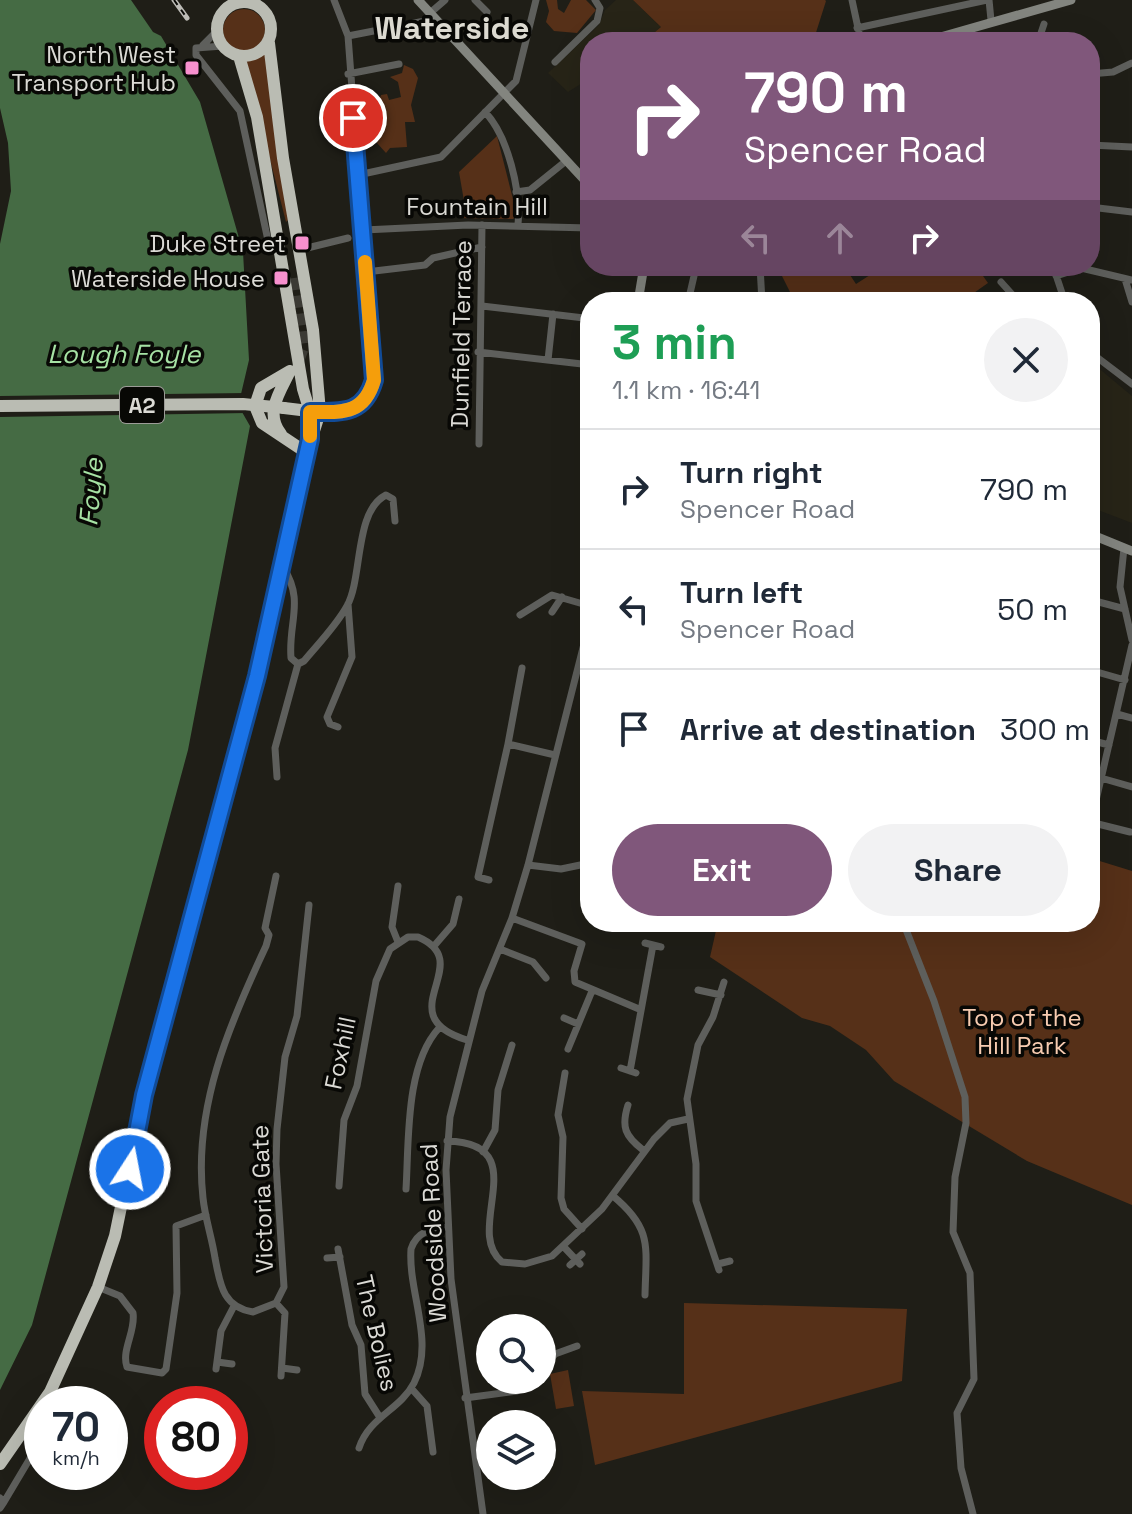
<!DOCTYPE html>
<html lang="en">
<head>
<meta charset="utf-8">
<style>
  :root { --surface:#fff; --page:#f2f2f3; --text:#1f2937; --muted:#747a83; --line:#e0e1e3; --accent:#80577b }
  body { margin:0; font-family:"Space Grotesk",sans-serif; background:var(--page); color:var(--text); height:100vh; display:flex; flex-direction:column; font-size:30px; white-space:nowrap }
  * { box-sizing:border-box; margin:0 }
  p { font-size:26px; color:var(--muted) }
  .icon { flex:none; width:44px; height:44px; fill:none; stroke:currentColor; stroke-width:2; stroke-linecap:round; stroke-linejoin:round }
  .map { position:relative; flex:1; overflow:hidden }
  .sheet { position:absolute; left:580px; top:292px; width:520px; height:640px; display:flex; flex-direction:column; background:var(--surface); border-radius:32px; box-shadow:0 8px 32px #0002 }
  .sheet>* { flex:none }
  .banner { position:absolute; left:580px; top:32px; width:520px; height:244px; border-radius:32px; box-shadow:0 8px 32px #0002; background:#80577b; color:#fff; overflow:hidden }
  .tools { position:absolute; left:476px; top:1314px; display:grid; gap:16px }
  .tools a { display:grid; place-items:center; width:80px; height:80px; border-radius:50%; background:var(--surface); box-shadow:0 8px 32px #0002; font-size:40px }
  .speed { position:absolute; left:24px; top:1386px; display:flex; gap:16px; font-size:40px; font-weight:700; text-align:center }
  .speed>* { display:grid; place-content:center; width:104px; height:104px; border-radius:50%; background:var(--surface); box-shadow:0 8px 32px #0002; line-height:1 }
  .speed small { font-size:20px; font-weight:400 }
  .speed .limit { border:12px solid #d22; background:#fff; color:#111 }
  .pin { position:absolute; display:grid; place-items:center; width:68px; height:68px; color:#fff; margin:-34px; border:4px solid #fff; border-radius:50%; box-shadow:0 2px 8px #0007 }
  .me { position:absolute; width:88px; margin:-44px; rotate:11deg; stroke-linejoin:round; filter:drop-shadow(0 0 6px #0008) }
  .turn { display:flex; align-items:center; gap:28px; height:168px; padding:0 32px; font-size:36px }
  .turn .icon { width:104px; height:104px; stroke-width:2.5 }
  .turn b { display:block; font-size:56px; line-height:68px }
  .lanes { display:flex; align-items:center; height:76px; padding:0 32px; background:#0003; justify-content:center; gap:40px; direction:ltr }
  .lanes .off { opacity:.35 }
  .round { display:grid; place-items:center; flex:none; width:84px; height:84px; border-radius:42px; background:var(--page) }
  .overview { display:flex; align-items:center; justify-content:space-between; height:136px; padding:0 32px }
  h1 { font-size:48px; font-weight:600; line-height:60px; color:#1e9e55 }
  .button { display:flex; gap:16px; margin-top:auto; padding:16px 32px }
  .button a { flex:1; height:92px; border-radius:48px; background:var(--accent); color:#fff; font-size:32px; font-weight:600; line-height:92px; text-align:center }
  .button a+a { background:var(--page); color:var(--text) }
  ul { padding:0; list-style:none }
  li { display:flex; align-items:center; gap:24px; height:120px; padding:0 32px; border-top:2px solid var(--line) }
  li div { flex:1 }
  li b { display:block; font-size:30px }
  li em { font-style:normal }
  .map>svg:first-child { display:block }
  .built { fill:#272417 }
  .green { fill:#563018 }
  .water { fill:#456b44 }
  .pier { fill:#1f1e17 }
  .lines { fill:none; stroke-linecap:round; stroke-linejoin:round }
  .highway-tunnel { stroke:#3b3a34; stroke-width:12; stroke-dasharray:12 6; stroke-linecap:butt }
  .street { stroke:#5e5f5c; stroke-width:7 }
  .secondary { stroke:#83857f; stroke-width:9 }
  .highway { stroke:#babcb3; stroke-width:12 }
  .rail-casing { stroke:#bdbcb7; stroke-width:5 }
  .rail { stroke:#080805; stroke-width:2; stroke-dasharray:6; stroke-linecap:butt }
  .highway-bridge { stroke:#babcb3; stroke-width:12 }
  .route-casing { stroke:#114b97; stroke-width:20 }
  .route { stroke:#1a73e8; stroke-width:14 }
  .slow { stroke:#f59e0b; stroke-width:14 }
  .poi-dot { fill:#f790ce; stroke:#080805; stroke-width:3 }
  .labels { text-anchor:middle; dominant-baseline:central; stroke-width:7; stroke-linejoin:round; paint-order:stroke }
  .shield { fill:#080805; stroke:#9c9b97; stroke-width:2 }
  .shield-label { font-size:22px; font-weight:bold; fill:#dbdad5 }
  .poi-label { font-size:24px; fill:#dbdad5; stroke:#080805; text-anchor:end }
  .street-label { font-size:24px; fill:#dbdad5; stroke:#080805 }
  .park-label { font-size:24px; fill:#f7cbb0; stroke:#080805 }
  .water-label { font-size:26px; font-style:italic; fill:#a6e2a4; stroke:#080805 }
  .district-label { font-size:32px; font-weight:bold; fill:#dcdad1; stroke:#080805 }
</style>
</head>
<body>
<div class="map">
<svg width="1132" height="1514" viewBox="0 0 1132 1514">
  <rect width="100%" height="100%" fill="#1f1e17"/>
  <path class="built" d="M616,0H633L661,27L643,42H590V78L568,92L548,73L599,25L605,10Z
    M1090,361L1132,396V523L1090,507Z"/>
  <path class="green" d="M546,0H557L558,9L564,13L571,0H586L596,10L577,33L554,31L546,22L549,11Z
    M633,0H825L826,1L813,42H643L661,27Z
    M223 30a21 21 0 1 1 42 0a21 21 0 1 1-42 0Z
    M266,54L288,220L286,222L245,61Z
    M404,65L413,69L418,78L411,105L415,122H405L407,147L390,148L386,153L377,143L375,112L381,95L387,94L389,100L401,97L398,82L390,77L402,73Z
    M497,136L517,215L513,219L458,218L459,206L464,201L459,172Z
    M777,266H844L856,284L884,266H976L988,283L961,302H795Z
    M1090,858L1132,871V1205L1027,1161L894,1081L866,1050L830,1026L802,1018L710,957L718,922H1090Z
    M684,1303L907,1309L902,1381L595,1465L582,1391L684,1394Z
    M568,1370L574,1406L556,1409L550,1374Z"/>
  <path class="water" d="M0,0H131L153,32L161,36L200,102L243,252L249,360L241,394L242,412L250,426L188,750L32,1325L0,1390V244L11,191L8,143L0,108Z"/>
  <path class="pier" d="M247,393V413L0,417V396Z"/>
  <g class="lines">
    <path class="highway-tunnel" d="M294,278L303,348L298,361"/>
    <path class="street" d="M257,0L260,8
      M475,0L487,12
      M852,0L861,42
      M989,0L991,20
      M430,13L445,0
      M857,28L987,0
      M348,36L435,19
      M1038,42L1044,24
      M203,45L217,31
      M223,46L196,48V55L240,111L269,245
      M555,62L597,21L600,8L595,0
      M348,74L399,64
      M1090,74L1113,72L1132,63
      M485,112C508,136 521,191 518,225
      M1090,145L1132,147
      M358,175L441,157L516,81L536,0
      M516,192L530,190L566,161
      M1090,207L1132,212
      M364,230L468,225L590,228
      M299,250L348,238
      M760,266L762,302
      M1053,266L1065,302
      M366,272L425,265L433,258L482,247
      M1056,276L1081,268L1132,280
      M1125,279L1132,302
      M1001,282L1019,302
      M688,302L694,276L691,266
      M482,306L584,318L585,322
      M478,352L582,364
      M1090,352L1132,384
      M548,360L553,314
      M320,412C348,414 366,409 374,380L348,36L334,0
      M479,444L482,225
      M1124,548L1120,587L1132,640
      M1095,601L1125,609
      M552,612L562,597
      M520,615L552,595L590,606
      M298,664L304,661C318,644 336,626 347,606C363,577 354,511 386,495L393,499L395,521
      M522,668L508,744L555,755
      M1090,670L1125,680
      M1117,714L1132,718
      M338,727L330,724L327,717L352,657L348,604
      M1090,740L1109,745
      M277,777L275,748L298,664L291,658C288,622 305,601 283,567
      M1101,778L1132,787
      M1090,822L1130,832
      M1091,822L1132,645
      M528,865L561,869L590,863
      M276,876L265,928L269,935L266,946C229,1025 193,1108 203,1198C205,1218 212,1238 215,1258C220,1283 222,1307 253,1312L276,1303L284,1287L276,1164L277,1129L285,1057L297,1016L309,905
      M489,880L478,877L508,744
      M398,886L392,927L398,942
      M512,918L582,944L574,971L575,982L639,1009
      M903,922L934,1001L965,1097L966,1123L955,1177L953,1232L970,1273L974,1379L957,1413L961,1468L973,1514
      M645,943L661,947
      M434,946L453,924L459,899
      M500,949L533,962L546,978
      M698,990L721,995
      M564,1018L578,1024
      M568,1049L592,991
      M621,1068L636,1073
      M630,1071L653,945
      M565,1073L558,1115L563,1137L561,1198L564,1209L582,1229
      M628,1105C621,1127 625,1136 643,1150
      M447,1141C537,1143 462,1230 502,1262L525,1264L552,1256L602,1209L654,1139L670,1123L688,1119
      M483,1152L495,1130L498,1090L512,1045
      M339,1186L344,1120L357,1086L376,981L390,949L408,937H418C479,963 386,1015 467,1040
      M406,1189C409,1142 405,1065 439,1028
      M613,1196C653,1229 646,1247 645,1295
      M563,1246L580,1264
      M338,1249L352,1325L361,1345L365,1394L379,1416
      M327,1258L340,1257
      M718,1264L730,1261
      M570,1265L582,1254
      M719,1270L696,1201V1164L687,1099L698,1045L713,1017L724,982
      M98,1287L120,1296L133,1313C136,1331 121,1350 127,1367L162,1373L166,1369L177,1293L176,1226L206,1215
      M276,1303L285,1313L281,1376
      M217,1362L232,1364
      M282,1368L297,1370
      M216,1369L221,1331L234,1306
      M542,1370L555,1354L577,1346
      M411,1388L427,1406L433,1452
      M465,1398L517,1391L531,1380
      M359,1448C369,1417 400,1410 414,1383C435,1341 408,1293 411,1249C417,1231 431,1229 448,1227
      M0,1498L4,1502L0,1508
      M4,1502L32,1455L42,1428
      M483,1514L451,1279L446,1170L450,1117L482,991L512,918L528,865L590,620"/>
    <path class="secondary" d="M418,0L590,186
      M923,42L1071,0
      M638,302L644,266
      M1090,534L1132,551"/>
    <path class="highway" d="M217 29a27 27 0 1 1 54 0a27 27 0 1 1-54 0Z
      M239,56L257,117L303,389L310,412V432
      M290,371L261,388L255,406L262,423L307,453
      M284,408L317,412
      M281,434C264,413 280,392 290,371
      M0,1464L50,1392L98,1287L115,1236L144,1095L257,676L307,453L320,412L313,330L283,158L269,43"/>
    <defs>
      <path id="rail" d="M174,0L187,18"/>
    </defs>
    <use href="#rail" class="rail-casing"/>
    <use href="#rail" class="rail"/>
    <path class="highway-bridge" d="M0,406L243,404L284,408"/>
  </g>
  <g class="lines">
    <defs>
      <path id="route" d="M130,1169L144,1095L257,676L310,439V412C342,412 364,415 374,380L353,118"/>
    </defs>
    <use href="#route" class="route-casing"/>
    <use href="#route" class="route"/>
    <path class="slow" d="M310,436V412C342,412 364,415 374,380L365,262"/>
  </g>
  <g class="poi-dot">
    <rect x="184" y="60" width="16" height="16" rx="4"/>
    <rect x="294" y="235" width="16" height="16" rx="4"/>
    <rect x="273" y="270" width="16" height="16" rx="4"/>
  </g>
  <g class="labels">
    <rect class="shield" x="120" y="387" width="44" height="36" rx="6"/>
    <g class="shield-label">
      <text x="142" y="405">A2</text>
    </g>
    <g class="poi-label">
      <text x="176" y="54">North West<tspan x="176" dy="28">Transport Hub</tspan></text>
      <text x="286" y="243">Duke Street</text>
      <text x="265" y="278">Waterside House</text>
    </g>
    <g class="street-label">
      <text x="477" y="206">Fountain Hill</text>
      <text transform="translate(461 334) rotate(-89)">Dunfield Terrace</text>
      <text transform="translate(340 1053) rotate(-78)">Foxhill</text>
      <text transform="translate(262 1199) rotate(-92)">Victoria Gate</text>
      <text transform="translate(433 1233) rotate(-93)">Woodside Road</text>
      <text transform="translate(377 1333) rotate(77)">The Bolies</text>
    </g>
    <g class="park-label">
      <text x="1022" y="1017">Top of the<tspan x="1022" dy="28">Hill Park</tspan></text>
    </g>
    <g class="water-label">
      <text x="124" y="354">Lough Foyle</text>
      <text transform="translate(91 492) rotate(-85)">Foyle</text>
    </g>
    <g class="district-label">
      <text x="452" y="28">Waterside</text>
    </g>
  </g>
</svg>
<div class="tools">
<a><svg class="icon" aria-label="search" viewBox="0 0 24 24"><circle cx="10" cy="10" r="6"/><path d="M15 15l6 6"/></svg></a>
<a><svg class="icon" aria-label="layers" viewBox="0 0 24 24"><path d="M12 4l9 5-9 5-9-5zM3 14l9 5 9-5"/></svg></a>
</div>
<div class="speed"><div>70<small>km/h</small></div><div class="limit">80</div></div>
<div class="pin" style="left:353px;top:118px;background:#d93025"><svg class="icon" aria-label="arrive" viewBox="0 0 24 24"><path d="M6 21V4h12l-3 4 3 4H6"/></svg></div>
<svg class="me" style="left:130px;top:1169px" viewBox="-20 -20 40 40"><circle r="17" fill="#1a73e8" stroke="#fff" stroke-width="3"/><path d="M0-11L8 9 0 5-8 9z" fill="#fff"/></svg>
<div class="banner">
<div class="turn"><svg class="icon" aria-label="right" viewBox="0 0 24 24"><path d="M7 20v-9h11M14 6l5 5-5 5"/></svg><div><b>790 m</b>Spencer Road</div></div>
<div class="lanes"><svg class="icon off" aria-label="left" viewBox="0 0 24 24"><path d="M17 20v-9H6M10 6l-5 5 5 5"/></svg><svg class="icon off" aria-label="ahead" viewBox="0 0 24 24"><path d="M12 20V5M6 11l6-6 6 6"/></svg><svg class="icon" aria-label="right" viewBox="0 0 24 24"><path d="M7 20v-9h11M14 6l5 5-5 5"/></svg></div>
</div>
<section class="sheet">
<div class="overview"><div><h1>3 min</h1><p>1.1 km · 16:41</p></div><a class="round"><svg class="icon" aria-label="close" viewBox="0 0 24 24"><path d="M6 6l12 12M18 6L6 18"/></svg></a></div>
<ul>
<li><svg class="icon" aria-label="right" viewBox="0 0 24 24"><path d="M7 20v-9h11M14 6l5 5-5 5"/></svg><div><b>Turn right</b><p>Spencer Road</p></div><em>790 m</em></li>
<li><svg class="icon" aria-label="left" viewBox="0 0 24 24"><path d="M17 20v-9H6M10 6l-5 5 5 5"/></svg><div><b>Turn left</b><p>Spencer Road</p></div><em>50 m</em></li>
<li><svg class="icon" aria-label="arrive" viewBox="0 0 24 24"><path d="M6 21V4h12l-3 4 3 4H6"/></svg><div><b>Arrive at destination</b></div><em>300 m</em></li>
</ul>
<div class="button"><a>Exit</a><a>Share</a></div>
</section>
</div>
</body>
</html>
